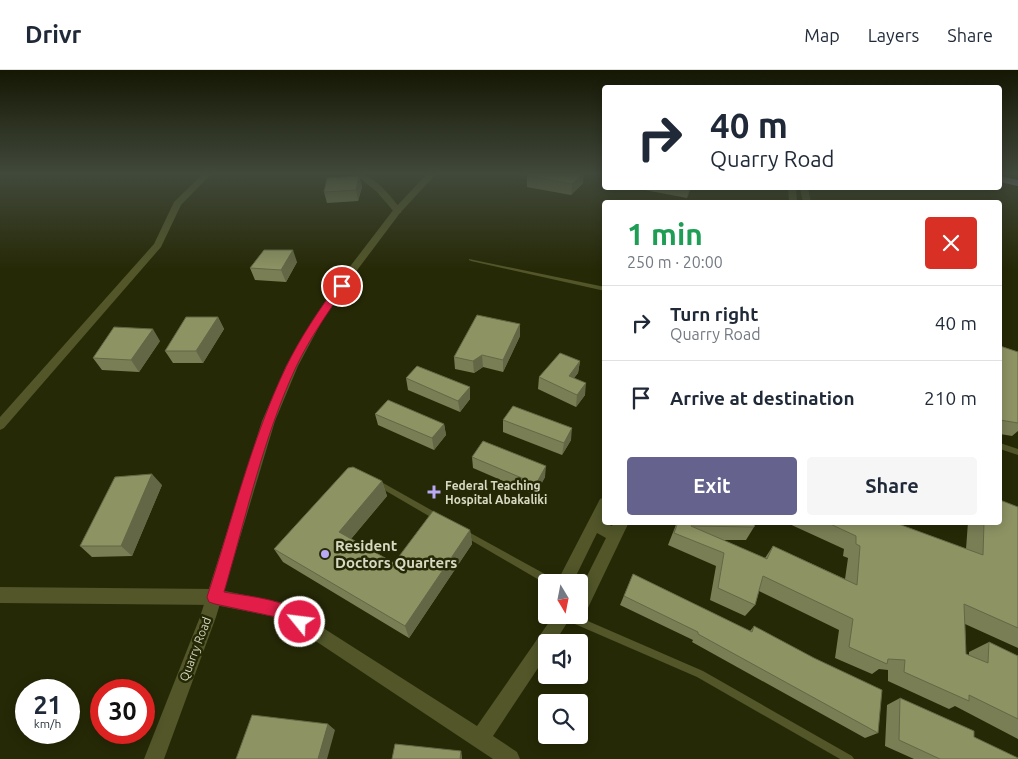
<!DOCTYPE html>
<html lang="en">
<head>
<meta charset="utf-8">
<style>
  :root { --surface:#fff; --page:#f6f6f7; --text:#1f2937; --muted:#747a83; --line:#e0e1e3; --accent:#65638d }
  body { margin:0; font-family:Ubuntu,sans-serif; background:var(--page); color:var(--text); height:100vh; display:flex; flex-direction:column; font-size:19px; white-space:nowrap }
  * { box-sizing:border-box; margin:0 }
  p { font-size:16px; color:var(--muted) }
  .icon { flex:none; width:28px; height:28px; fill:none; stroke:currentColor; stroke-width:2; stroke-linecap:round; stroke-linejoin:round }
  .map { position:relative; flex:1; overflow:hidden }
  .drawer { position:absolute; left:602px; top:130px; width:400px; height:325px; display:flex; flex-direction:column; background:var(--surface); border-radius:5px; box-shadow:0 2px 12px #0003 }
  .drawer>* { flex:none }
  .top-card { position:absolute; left:602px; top:15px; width:400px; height:105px; border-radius:5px; box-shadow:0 2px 12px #0003; background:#fff; color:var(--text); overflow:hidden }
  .needle { width:32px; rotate:170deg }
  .controls { position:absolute; left:538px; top:504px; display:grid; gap:10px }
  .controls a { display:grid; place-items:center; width:50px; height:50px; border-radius:5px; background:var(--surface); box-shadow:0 2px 12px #0003; font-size:25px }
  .speed { position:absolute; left:15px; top:609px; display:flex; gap:10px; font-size:25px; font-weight:700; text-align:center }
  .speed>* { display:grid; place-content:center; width:65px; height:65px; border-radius:50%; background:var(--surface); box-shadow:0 2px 12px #0003; line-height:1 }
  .speed small { font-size:12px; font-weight:400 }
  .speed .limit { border:8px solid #d22; background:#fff; color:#111 }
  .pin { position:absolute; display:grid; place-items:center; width:42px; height:42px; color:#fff; margin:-21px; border:2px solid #fff; border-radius:50%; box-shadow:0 1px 5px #0007 }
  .me { position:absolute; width:55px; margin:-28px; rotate:299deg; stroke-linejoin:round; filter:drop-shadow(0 0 4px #0008) }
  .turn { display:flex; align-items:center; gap:18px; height:105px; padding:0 25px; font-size:22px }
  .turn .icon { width:65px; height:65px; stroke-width:2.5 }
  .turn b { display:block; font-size:35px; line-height:42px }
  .round { display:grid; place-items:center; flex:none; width:52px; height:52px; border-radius:5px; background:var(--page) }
  .headline { display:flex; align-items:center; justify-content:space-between; height:85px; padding:0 25px }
  h1 { font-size:30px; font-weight:700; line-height:38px; color:#1e9e55 }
  .primary-button { display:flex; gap:10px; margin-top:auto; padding:10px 25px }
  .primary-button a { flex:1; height:58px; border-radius:5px; background:var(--accent); color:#fff; font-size:20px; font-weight:700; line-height:58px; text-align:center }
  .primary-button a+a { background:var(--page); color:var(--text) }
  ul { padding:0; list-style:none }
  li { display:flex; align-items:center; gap:15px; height:75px; padding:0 25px; border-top:1px solid var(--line) }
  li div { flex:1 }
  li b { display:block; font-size:19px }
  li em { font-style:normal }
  header { display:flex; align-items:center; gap:30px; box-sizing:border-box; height:70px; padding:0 25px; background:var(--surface); border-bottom:1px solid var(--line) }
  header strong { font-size:24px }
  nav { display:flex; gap:28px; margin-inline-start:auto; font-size:18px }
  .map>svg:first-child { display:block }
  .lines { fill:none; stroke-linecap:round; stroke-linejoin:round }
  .service { fill:#525629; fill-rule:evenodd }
  .minor { fill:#525629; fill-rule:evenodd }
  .tertiary { fill:#525629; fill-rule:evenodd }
  .trunk { fill:#a398c4; fill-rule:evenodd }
  .wall { fill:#797e55 }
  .shaded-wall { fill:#636745 }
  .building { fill:#8d9363; stroke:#636745 }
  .route { fill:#e11d48; stroke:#92132f }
  .poi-dot { fill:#baaaf6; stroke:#262906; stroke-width:2 }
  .labels { text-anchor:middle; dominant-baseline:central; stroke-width:5; stroke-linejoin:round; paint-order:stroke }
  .poi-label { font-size:12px; font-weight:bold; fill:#d7dac2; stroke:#262906; text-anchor:start }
  .street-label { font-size:12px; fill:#d7dac2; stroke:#262906 }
  .near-poi-label { font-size:15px; font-weight:bold; fill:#d7dac2; stroke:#262906; text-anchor:start }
</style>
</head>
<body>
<header>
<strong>Drivr</strong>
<nav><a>Map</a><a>Layers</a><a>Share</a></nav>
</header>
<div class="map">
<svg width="1018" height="689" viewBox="0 0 1018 689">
  <rect width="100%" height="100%" fill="#262906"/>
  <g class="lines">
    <path class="service" d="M469,189L605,217V221L471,191L469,190Z
      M1000,373L1018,379V385L1000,379Z
      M376,409L440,445L441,447L440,449L437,450L434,449L374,414L373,412L374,410Z
      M465,460L554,509L555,512H546V514L462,465L461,463L462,461Z
      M560,545H574L703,601L852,686L854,689H840L697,607L561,548Z"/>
    <path class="minor" d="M203,104H211L181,135L161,177L4,358L0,360V347L154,174L174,132Z
      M355,104C375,104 389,125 401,139V143H395L377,122Z
      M788,118H796L797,132H789Z
      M800,118H808L811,132H803Z
      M605,427V448L603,452L612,456L614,452H629L585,544L579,546L576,545H579V522L606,468L597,463L573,512H557L600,429Z
      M0,517L215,519L284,533L477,656L554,545H572L555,572H546V586L493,666L517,682L520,689H493L281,548L215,535L0,533Z"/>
    <path class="tertiary" d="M427,104H436L400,143L349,211L322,251L298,296L275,351L216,547L164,689H144L200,547L262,351L286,296L312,251L342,207L394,139Z"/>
    <path class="trunk" d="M1000,106L1018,110V116L1000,112Z"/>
  </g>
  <path class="wall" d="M359,106L362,117L358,131L327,133L324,122Z
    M527,106L583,113L571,125L527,117Z
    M634,118H691L687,128Z
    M297,192L286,212L255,210L250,198Z
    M218,247L224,259L203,293H173L165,281Z
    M520,266L503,302L483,297L474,303L455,299L454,287Z
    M160,271L139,302L102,300L93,288Z
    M1000,276L1018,282V361L1012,366L1000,364Z
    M580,291L578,303L574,308L585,325L576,337L538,319L539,307Z
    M406,308L470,317V329L460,342L408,320Z
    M375,344L444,354L446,365L434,380L378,355Z
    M503,350L571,370L562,385L503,362Z
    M472,387L545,407L535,425L473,398Z
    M382,411L387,426L351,469L394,493L470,460L472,474L409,568L283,492L274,479Z
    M162,415L132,486L92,487L80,476Z
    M1018,437V578L965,554L966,584L969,585V582L989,572L1018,586V669L955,636L949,639L888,611V600L879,599L872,604L835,588L839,560L759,521L755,535L745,546L710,530L716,496L668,475L677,452H755L754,457L746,470H723L765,488L773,476L845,509L848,488L843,486L844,479L785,452H893L966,479L968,452H1000Z
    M633,504L750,561L754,556L878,663L865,668L692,572L693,570L620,535Z
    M900,628L974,667L1018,689H914L885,676L887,635Z"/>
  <path class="shaded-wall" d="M582,104H584L583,113L571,125L572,114Z
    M359,106L362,117L358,131L356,120Z
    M689,118H691L687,128Z
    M293,180L297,192L286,212L281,200Z
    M218,247L224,259L203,293L196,281Z
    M520,254V266L503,302V290Z
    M153,259L160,271L139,302L131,290Z
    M482,285L483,297L474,303L473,291Z
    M580,291L578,303L567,317L569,306Z
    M586,313L585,325L576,337L577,325Z
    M470,317V329L460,342L458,331Z
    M444,354L446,365L434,380L432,368Z
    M572,358L571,370L562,385L564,373Z
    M546,396L545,407L535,425L536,414Z
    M152,404L162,415L132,486L121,476Z
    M382,411L387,426L345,476L339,462Z
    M470,460L472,474L409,568L405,556Z
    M328,654L335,660L327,689H318Z
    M461,681L462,686V689H460Z"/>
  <path class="building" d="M528,104H582L572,114L527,106Z
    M359,106L356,120L324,122L327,108Z
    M264,180H293L281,200L250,198Z
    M477,245L520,254L503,290L482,285L473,291L454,287Z
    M186,247H218L196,281H165Z
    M114,257L153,259L131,290L93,288Z
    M1000,276L1018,282V353L1000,350Z
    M560,283L580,291L569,306L586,313L577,325L539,307Z
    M417,296L470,317L458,331L406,308Z
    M388,330L444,354L432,368L375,344Z
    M513,336L572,358L564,373L503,350Z
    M483,371L546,396L536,414L472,387Z
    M353,397L382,411L339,462L394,493L433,441L470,460L405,556L274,479L348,398Z
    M152,404L121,476H80L115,407Z
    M1000,430L1018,437V558L964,534L966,584L988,593L989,572L1018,586V649L969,625V631L904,602L905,590L888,589L887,594L849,577L853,549L763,506L755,535L718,518L724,483L674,463L678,452H756L754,457L691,456L767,489L773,476L857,515L860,476L856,474V466L826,452H893L983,485L984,452H1000Z
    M633,504L752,562L754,556L814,588L882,620L878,663L698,564V562L624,526Z
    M900,628L974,661V667L1018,688V689H940L899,670Z
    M252,645L328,654L318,689H236Z
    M395,674L461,681L460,689H392Z"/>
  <linearGradient id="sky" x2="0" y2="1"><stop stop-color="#151703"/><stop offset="0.52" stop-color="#41493b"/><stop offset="1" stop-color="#41493b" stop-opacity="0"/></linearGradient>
  <rect width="1018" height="200" fill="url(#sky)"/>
  <path class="route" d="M338,214L346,216C328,242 310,268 296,297C263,368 246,447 224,522C245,526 299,530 308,552L306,557L300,559L281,548L215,534L209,532L207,527C232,451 251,370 286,297C300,268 319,240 338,214Z"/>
  <g class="poi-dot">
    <path d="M431.5 414.5h5v5h5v5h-5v5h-5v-5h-5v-5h5z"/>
    <circle cx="325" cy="484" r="5"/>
  </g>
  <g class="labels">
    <g class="poi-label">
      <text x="445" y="415">Federal Teaching<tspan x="445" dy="14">Hospital Abakaliki</tspan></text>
    </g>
    <g class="street-label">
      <text transform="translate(195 579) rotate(-69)">Quarry Road</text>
    </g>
    <g class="near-poi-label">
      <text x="335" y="475">Resident<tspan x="335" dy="17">Doctors Quarters</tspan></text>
    </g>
  </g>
</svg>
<div class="controls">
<a><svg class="needle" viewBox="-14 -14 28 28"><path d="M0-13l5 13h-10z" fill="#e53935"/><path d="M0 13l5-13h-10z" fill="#747a83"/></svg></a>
<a><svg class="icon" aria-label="sound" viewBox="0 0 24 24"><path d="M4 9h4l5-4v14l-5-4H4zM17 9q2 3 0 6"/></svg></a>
<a><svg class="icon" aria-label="search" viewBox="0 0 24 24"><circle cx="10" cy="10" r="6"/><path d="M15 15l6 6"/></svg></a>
</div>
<div class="speed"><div>21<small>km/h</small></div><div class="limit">30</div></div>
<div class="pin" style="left:342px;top:216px;background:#d93025"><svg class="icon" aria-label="arrive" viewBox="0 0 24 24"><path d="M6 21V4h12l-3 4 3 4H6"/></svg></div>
<svg class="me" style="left:300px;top:552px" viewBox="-20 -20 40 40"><circle r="17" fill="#e11d48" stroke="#fff" stroke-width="3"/><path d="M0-11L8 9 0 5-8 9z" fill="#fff"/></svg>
<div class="top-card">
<div class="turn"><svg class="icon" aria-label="right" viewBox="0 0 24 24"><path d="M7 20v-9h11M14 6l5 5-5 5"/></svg><div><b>40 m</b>Quarry Road</div></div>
</div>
<section class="drawer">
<div class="headline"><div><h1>1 min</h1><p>250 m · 20:00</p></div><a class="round" style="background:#d93025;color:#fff"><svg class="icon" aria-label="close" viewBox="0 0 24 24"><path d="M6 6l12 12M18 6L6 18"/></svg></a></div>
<ul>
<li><svg class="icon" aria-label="right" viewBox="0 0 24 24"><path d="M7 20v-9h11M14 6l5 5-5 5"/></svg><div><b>Turn right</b><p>Quarry Road</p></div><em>40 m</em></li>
<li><svg class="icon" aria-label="arrive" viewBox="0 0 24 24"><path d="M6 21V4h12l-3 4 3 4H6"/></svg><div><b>Arrive at destination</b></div><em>210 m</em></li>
</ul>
<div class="primary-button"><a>Exit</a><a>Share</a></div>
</section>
</div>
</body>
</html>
